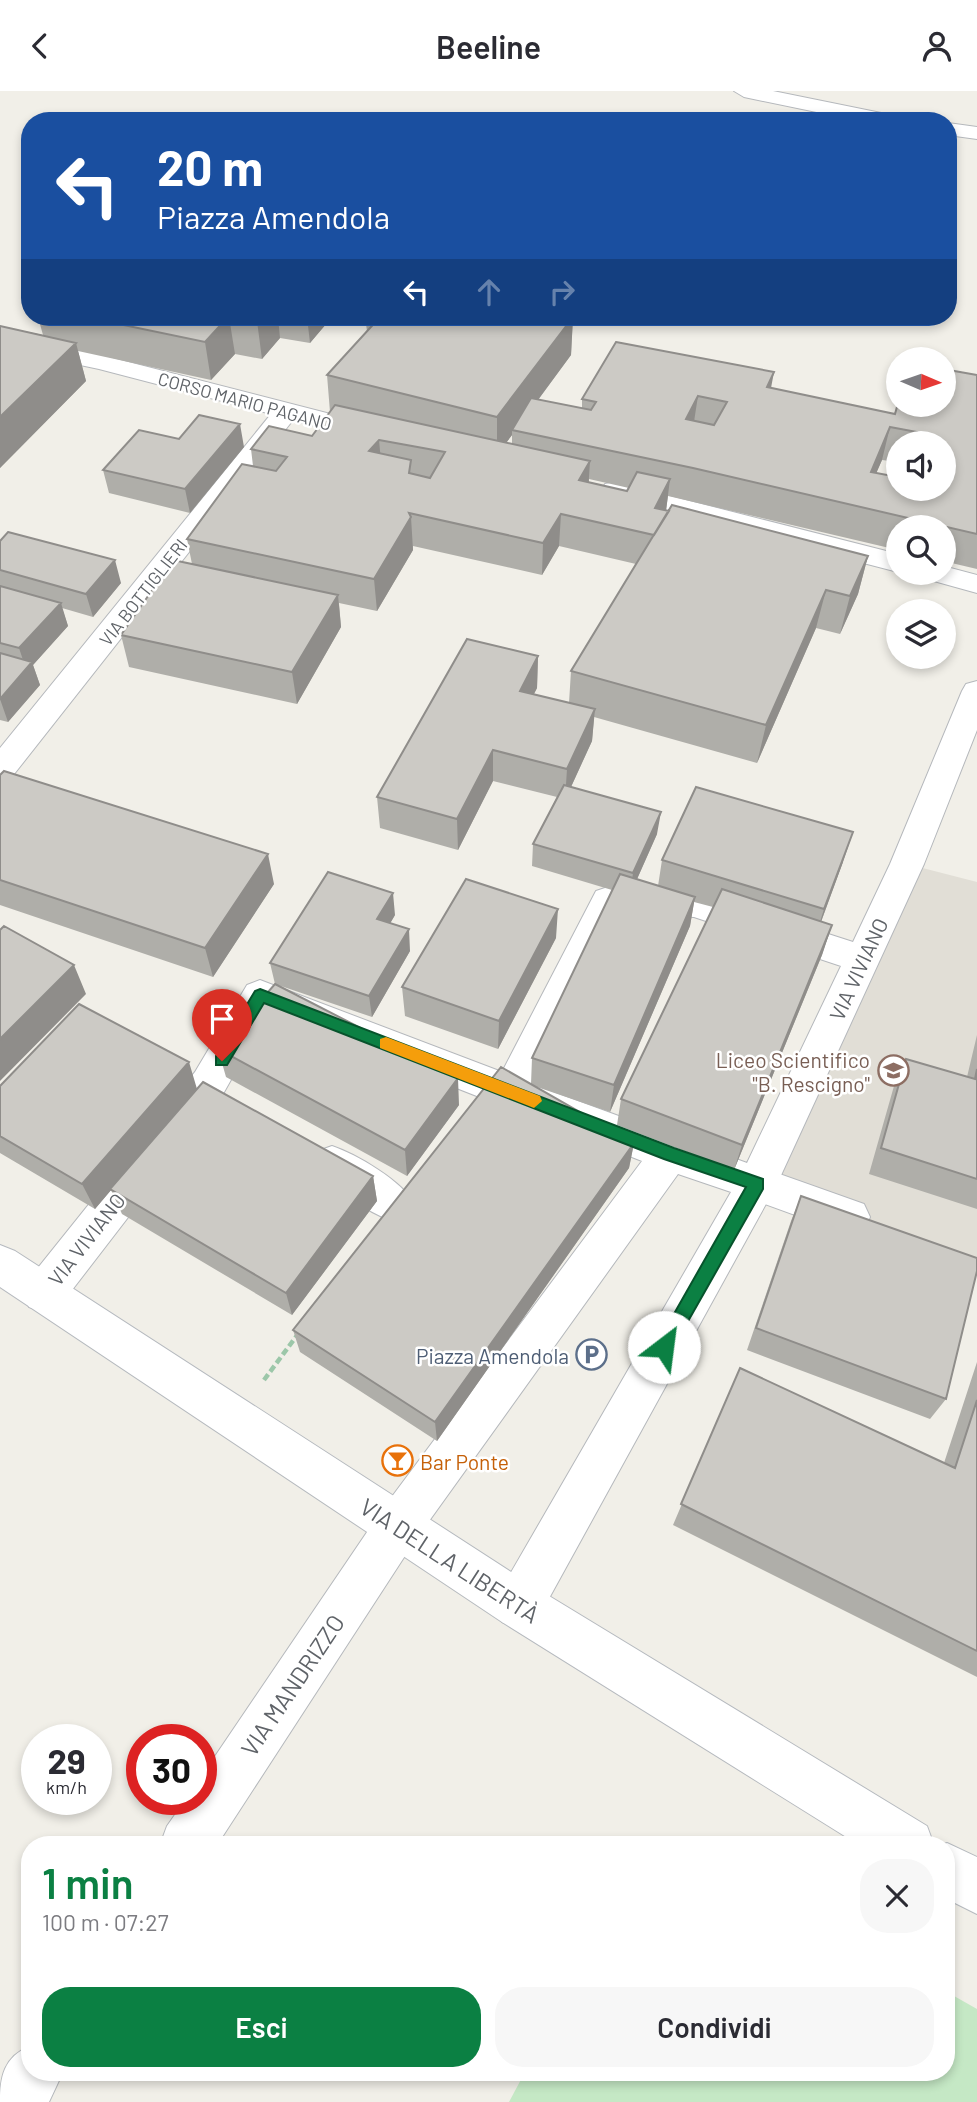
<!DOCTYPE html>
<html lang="it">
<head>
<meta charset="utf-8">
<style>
  :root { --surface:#fff; --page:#f7f7f7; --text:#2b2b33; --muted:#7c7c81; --accent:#0b8043 }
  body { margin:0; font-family:Barlow,sans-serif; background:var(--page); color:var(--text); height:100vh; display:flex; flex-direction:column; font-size:26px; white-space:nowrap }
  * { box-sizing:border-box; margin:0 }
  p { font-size:23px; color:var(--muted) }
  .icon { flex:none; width:38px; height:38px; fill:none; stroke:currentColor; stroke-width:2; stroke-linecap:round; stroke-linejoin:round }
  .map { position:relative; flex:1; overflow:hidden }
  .sheet { position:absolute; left:21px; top:1745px; width:934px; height:245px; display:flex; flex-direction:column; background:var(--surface); border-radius:28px; box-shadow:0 4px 10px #0003 }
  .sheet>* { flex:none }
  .hud { position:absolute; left:21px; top:21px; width:936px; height:214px; border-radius:28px; box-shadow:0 4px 10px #0003; background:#1a4fa0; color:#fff; overflow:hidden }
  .needle { width:46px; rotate:92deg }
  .fabs { position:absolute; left:886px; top:256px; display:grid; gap:14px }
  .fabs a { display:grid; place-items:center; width:70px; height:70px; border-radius:50%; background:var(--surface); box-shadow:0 4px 10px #0003; font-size:35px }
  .speed { position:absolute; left:21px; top:1633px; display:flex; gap:14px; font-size:35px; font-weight:700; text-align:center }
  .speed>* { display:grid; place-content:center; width:91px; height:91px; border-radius:50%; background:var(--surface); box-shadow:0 4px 10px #0003; line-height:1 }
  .speed small { font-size:18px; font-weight:400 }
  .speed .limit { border:10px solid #d22; background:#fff; color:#111 }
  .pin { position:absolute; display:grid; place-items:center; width:60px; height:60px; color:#fff; margin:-72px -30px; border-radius:50% 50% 50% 0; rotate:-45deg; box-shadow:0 0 7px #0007 }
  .pin .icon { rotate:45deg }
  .me { position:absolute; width:77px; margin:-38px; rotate:30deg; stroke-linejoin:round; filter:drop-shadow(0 0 5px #0008) }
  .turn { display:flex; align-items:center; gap:24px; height:147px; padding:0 21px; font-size:32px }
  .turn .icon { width:91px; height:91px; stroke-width:2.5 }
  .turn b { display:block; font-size:49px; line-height:60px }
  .lanes { display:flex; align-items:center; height:66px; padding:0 21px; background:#0003; justify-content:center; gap:35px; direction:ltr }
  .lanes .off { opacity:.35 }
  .round { display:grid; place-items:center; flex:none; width:74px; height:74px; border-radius:28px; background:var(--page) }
  .headline { display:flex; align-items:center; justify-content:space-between; height:119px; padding:0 21px }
  h1 { font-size:42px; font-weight:600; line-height:52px; color:var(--accent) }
  .primary-button { display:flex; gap:14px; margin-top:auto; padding:14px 21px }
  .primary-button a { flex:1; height:80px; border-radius:28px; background:var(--accent); color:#fff; font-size:28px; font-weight:600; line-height:80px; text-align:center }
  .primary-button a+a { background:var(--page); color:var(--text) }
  header { display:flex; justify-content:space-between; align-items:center; height:91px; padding:0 21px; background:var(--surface); font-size:32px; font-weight:600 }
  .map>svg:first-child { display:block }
  .education { fill:#e1ded6 }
  .green { fill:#c5e8c5 }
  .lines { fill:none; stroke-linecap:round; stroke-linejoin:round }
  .pedestrian-casing { stroke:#b5b8bc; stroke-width:2 }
  .minor-casing { stroke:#b5b8bc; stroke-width:2 }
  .secondary-casing { stroke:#b6babf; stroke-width:2 }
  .path { stroke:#9cc7a9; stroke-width:4.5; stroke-dasharray:7 3.5; stroke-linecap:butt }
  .pedestrian { fill:#fff; fill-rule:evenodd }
  .minor { fill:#fff; fill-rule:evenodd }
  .secondary { fill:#fff; fill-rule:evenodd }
  .wall { fill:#afaea9; fill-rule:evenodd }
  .shaded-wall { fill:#8f8d8a }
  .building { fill:#cccac5; stroke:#8f8d8a; stroke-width:2; fill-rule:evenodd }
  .route { fill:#0b8043; stroke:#07532c; stroke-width:2 }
  .slow { fill:#f59e0b }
  .labels { text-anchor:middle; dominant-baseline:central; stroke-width:5; stroke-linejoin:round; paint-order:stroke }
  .far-street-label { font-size:18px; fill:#5f6368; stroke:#fff }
  .street-label { font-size:21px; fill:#5f6368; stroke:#fff }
  .education-label { font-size:21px; fill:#785e54; stroke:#fff; text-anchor:end }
  .service-label { font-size:21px; fill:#4e5e75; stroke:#fff; text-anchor:end }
  .food-label { font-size:21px; fill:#c56008; stroke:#fff; text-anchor:start }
  .near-street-label { font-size:24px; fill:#5f6368; stroke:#fff }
</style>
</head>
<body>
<header><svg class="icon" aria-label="back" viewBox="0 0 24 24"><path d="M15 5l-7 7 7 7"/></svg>Beeline<svg class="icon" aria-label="person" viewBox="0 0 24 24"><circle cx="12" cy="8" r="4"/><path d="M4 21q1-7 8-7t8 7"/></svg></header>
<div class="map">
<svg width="977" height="2011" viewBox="0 0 977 2011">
  <rect width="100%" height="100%" fill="#f1efe8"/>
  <path class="education" d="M907,773L977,791V1172L757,1093Z"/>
  <path class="green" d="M947,1901L977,1918V2011H509L525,1981H947Z"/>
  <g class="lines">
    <defs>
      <path id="pedestrian" d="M757,1075L864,1113L870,1126L864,1139L850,1144L743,1105L737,1093L743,1081Z"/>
      <path id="minor" d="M734,0H773L891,24L901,30H860L744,6Z
        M948,32L977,36V48L948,44Z
        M0,243L101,264L381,336L385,342L381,348L372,350L293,329L11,687L0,690V657L271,323L99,278L0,257Z
        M615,391L898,463V481L605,405L601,399L605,393Z
        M943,475L977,484V502L923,487L919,481H943Z
        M977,590V639L924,773L777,1093L536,1531L519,1538L502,1531L495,1514L502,1497L731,1101L678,1083L414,1451L217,1754H160L167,1735L186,1708H201V1686L382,1419L642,1070L268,923L223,1003L59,1216L44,1221L29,1216L23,1202L29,1188L195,981L247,894L260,889L273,894L502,981L596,800L608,796L695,800L853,851L890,773L962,600L966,593ZM619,823L694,826L841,875L747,1072L534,994Z
        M332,1055C356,1063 404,1091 414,1113L408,1126L394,1131C370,1122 323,1094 312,1072L318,1060Z
        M30,1955V1981H63L49,2011H0C0,1985 4,1966 30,1955Z"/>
      <path id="secondary" d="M0,1154L15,1160L536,1497L927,1735L934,1754H859L502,1531L0,1196Z
        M947,1752L977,1766V1823L947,1808V1754H942Z"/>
    </defs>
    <use href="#pedestrian" class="pedestrian-casing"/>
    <use href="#minor" class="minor-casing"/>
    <use href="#secondary" class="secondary-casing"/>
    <path class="path" d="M264,1289L298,1243"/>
    <use href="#pedestrian" class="pedestrian"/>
    <use href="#minor" class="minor"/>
    <use href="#secondary" class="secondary"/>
  </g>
  <path class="wall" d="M38,226H332L310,252L280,247L262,268L235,263L211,289L78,260L86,290L0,377V235L43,244Z
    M365,226H573L571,264L538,309L582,318V308L771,297L895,323L977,284V478L943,470V436H898V459L668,405L666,419L868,465L858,503L840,543L816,537L757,672L594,626L592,650L571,696L657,743L637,788L658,795L662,769L843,771L821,831L832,834L822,864L734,1079L617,1034L621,1008L713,816L694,811L690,835L610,1021L534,995L634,1052L629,1077L437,1350L300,1261L293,1239L531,993L532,967L612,799L532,775L533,753L557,706L493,690L458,759L380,737L377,706L538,565L537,597L534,603L569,612L571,580L636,473L559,455L542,484L413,455V459L377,520L339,512L341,536L297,613L129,576L121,544L192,473L187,448L253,375L251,358L312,345L330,321L327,284L367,240ZM512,344V353L506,352ZM898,352H943L898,397L876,382L882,369L898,371ZM589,388L629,397L627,400L589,391Z
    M244,356L190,422L109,402L103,379Z
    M0,450L121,492L93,526L62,517L68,535L33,574L40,594L8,631L0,629Z
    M0,684L274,793L213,886L0,814Z
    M395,824L390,832L410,860L372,926L275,893L459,1014L407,1085L226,986L218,958L275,893L270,872Z
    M556,847L498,958L405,925L402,896Z
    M977,944V1118L869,1083L894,995L906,968L967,986Z
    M0,995L197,998L373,1085L377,1110L292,1224L122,1123L111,1099L95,1118L0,1062Z
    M801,1105L946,1308L930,1328L747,1259L791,1130Z
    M977,1271V1586L673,1434L740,1277L944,1372Z"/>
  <path class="shaded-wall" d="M228,226H229L235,263L211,289L205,251Z
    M260,226H278L280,247L262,268L257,230Z
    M307,226H332L310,252Z
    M573,226L571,264L515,340L512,339V344L497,364V326Z
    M76,252L86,290L0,377V326Z
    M774,281L768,313L767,296Z
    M698,305L693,337L686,328Z
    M240,333L244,356L190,422L185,398Z
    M890,336L882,369L863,413L871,381Z
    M379,349L382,381L369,360Z
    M590,370L588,402L579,389Z
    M670,388L666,420L655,417Z
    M561,423L559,455L542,484L543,452Z
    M411,426L413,459L377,520L374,488Z
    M868,465L858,503L840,543L850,505Z
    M115,469L121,492L93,526L86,503Z
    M826,499L816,537L757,672L766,634Z
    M338,504L341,536L297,613L292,581Z
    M61,512L68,535L33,574L40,594L8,631L0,608L26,578L19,557Z
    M538,565L537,597L519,631L520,600Z
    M595,618L592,650L565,709L567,678Z
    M493,659V690L458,759L457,728Z
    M661,721L657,743L630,804L633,782Z
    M853,741L843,771L815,847L824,818Z
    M268,763L274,793L213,886L205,857Z
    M393,802L395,824L380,850L377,828Z
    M695,806L690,835L610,1021L614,994Z
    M558,818L556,847L498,958L499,930Z
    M832,834L822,864L734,1079L742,1054Z
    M409,838L410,860L372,926L369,905Z
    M74,874L86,903L0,990V948Z
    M189,971L197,998L95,1118L82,1093Z
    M458,987L459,1014L407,1085L405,1059Z
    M634,1052L629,1077L437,1350L435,1331Z
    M373,1085L377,1110L292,1224L286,1202Z"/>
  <path class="building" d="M85,226H228L205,251Z
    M234,226H260L257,230Z
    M380,226H573L497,326L327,284Z
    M0,235L76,252L0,326Z
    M616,251L774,281L767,296L895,323L898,312V313H943V278L977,284V443L693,377L512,339L531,307L591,319L596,311L582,308ZM698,305L727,311L714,334L686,328ZM890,336L917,341L914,352H943V397H898V386L871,381Z
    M335,314L590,370L579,389L627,400L637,381L670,388L655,417L669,420L654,444L561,423L543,452L409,422L411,426L374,488L187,448L242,373L276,380L287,366L251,358L269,335L312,345ZM379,349L445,361L430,387L409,382L411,369L369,360Z
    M199,324L240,333L185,398L103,379L139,339L179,348Z
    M672,414L868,465L850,505L826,499L766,634L571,580Z
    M8,441L115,469L86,503L0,479V450Z
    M173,469L338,504L292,581L121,544Z
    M0,495L61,512L19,557L0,552Z
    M467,548L538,565L520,600L595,618L567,678L493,659L457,728L377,706Z
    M0,562L32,571L0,608Z
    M4,680L268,763L205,857L0,789V684Z
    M564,694L661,721L633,782L533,753Z
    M696,696L853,741L824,818L662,769Z
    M328,781L393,802L377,828L409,838L369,905L270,872Z
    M620,783L695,806L614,994L532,967Z
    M466,788L558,818L499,930L402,896Z
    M722,798L832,834L742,1054L621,1008Z
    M4,835L74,874L0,948V839Z
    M275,893L458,987L405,1059L218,958Z
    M79,913L189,971L82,1093L0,1045V995Z
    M906,968L975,988L977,978V1088L881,1057Z
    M501,976L634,1052L435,1331L293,1239Z
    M203,991L373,1085L286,1202L110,1098Z
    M801,1105L977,1167V1180L946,1308L756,1237Z
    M740,1277L955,1377L977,1309V1560L681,1413Z"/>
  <path class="route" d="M260,898L674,1057L763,1088V1098L670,1262L664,1265L658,1262L655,1256L658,1251L746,1096L664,1068L264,912L227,974H216V965L255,900Z"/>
  <path class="slow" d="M386,946L540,1005L542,1010L534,1017L380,957V948Z"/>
  <defs>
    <symbol id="school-ring" viewBox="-11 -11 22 22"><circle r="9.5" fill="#fff" stroke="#8d6e63" stroke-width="1.5"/><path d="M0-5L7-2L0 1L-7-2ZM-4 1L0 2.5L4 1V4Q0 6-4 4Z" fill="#8d6e63"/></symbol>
    <symbol id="parking-ring" viewBox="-11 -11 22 22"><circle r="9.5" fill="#fff" stroke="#5c6f8a" stroke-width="1.5"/><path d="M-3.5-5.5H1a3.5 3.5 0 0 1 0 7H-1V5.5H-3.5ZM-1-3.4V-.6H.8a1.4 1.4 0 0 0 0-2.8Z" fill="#5c6f8a"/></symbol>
    <symbol id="bar-ring" viewBox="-11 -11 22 22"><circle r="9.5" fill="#fff" stroke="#e8710a" stroke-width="1.5"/><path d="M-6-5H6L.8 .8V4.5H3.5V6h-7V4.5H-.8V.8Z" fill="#e8710a"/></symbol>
  </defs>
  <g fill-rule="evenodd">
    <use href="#school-ring" x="876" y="962" width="35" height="35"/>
    <use href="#parking-ring" x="574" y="1246" width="35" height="35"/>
    <use href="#bar-ring" x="380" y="1352" width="35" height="35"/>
  </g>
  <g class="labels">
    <g class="far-street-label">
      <text transform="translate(245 310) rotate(15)">CORSO MARIO PAGANO</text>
      <text transform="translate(143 501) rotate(-52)">VIA BOTTIGLIERI</text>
    </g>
    <g class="street-label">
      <text transform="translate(858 878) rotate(-65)">VIA VIVIANO</text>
      <text transform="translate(86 1148) rotate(-52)">VIA VIVIANO</text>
    </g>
    <g class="education-label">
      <text x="870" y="968">Liceo Scientifico<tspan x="870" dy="24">"B. Rescigno"</tspan></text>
    </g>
    <g class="service-label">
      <text x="569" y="1264">Piazza Amendola</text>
    </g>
    <g class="food-label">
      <text x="420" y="1370">Bar Ponte</text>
    </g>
    <g class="near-street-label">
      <text transform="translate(450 1469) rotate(33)">VIA DELLA LIBERTÀ</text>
      <text transform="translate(292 1594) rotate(-56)">VIA MANDRIZZO</text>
    </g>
  </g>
</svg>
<div class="fabs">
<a><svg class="needle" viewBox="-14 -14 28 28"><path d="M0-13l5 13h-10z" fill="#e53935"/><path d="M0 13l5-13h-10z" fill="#7c7c81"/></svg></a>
<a><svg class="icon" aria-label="sound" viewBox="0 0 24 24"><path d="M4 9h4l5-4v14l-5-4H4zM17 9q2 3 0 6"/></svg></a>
<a><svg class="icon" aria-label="search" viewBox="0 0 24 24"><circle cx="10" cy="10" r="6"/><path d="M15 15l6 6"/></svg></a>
<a><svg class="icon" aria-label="layers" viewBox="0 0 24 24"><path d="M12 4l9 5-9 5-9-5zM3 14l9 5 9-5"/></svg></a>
</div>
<div class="speed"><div>29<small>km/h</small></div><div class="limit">30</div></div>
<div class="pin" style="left:222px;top:970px;background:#d93025"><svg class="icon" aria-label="arrive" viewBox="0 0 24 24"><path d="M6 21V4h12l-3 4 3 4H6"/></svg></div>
<svg class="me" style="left:664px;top:1256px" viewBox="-20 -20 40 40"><circle r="19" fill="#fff"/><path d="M0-13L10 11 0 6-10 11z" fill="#0b8043"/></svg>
<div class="hud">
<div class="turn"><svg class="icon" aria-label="left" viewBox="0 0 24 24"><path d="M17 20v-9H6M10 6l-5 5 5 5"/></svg><div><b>20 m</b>Piazza Amendola</div></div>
<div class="lanes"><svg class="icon" aria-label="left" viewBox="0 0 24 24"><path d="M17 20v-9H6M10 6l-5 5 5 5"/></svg><svg class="icon off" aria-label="ahead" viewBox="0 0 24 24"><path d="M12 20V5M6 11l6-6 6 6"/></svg><svg class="icon off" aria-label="right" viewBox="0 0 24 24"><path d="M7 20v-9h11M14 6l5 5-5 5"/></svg></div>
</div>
<section class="sheet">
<div class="headline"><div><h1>1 min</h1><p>100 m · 07:27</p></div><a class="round"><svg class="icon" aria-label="close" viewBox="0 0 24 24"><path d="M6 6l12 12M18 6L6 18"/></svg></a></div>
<div class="primary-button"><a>Esci</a><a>Condividi</a></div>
</section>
</div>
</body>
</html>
